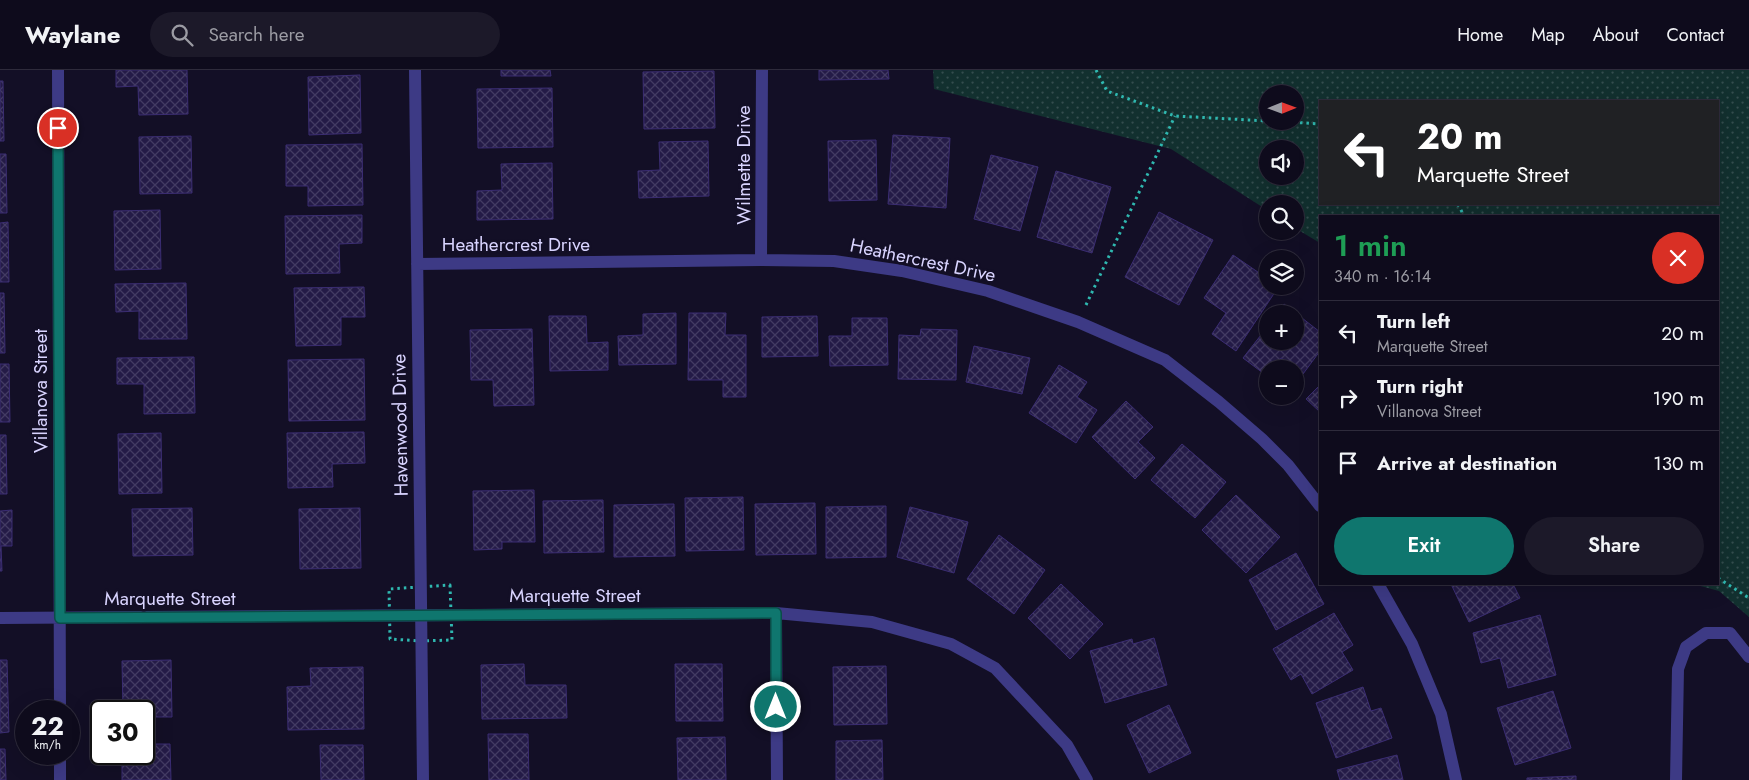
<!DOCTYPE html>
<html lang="en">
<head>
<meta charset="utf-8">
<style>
  :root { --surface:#0e0b1c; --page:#1c1929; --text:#f1f3f6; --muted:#9b9ba3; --line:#2e2b3b; --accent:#0f766e }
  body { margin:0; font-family:Jost,sans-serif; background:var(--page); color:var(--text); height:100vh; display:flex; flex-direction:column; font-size:19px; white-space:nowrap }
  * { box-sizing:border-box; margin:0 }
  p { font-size:16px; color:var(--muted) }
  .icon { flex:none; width:28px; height:28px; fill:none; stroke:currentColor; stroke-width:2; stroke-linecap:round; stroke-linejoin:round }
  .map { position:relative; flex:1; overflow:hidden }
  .details { position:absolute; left:1319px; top:145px; width:400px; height:370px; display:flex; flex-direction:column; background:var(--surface); border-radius:0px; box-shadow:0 5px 20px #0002,0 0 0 1px var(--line) }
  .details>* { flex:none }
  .top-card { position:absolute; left:1319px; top:30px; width:400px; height:105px; border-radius:0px; box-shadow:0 5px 20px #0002,0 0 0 1px var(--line); background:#202124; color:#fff; overflow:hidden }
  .needle { width:32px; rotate:89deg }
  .tools { position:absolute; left:1259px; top:15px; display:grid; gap:10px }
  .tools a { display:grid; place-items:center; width:45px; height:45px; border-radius:50%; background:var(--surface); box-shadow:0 5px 20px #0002,0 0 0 1px var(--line); font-size:25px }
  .speed { position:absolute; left:15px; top:630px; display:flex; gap:10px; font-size:25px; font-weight:700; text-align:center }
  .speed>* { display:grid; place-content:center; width:65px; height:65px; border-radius:50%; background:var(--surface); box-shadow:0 5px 20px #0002,0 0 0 1px var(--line); line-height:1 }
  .speed small { font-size:12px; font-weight:400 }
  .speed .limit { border:2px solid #111; border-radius:8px; background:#fff; color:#111 }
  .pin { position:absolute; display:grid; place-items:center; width:42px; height:42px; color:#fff; margin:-21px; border:2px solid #fff; border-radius:50%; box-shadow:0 1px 5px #0007 }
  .me { position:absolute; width:55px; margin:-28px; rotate:0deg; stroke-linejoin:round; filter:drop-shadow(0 0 4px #0008) }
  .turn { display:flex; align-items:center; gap:18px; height:105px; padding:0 15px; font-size:22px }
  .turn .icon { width:65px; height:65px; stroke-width:2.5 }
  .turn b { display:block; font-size:35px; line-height:42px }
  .round { display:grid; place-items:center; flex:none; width:52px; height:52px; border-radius:26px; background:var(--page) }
  .overview { display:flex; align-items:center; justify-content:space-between; height:85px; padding:0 15px }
  h1 { font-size:30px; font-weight:600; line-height:38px; color:#1e9e55 }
  .cta { display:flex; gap:10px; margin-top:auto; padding:10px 15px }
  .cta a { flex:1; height:58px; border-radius:30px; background:var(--accent); color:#fff; font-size:20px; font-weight:600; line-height:58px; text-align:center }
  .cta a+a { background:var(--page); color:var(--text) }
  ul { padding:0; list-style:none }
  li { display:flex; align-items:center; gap:15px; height:65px; padding:0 15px; border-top:1px solid var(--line) }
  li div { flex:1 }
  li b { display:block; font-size:19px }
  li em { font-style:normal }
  header { display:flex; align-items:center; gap:30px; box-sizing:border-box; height:70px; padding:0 25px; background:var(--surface); border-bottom:1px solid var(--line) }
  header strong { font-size:24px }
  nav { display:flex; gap:28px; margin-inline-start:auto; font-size:18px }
  .search { width:350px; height:45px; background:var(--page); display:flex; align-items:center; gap:12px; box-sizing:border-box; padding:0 18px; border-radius:28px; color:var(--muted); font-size:19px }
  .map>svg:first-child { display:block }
  .grass { fill:url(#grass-dots); fill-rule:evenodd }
  .building { fill:url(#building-cross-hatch); stroke:#3b2d73 }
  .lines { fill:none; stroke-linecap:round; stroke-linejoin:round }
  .path { stroke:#2fb8b0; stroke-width:3; stroke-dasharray:2.5 4; stroke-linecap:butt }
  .minor { stroke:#3d3a85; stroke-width:12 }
  .route-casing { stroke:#0a4d48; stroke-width:12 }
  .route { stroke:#0f766e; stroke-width:9 }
  .labels { text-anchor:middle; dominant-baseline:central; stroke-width:5; stroke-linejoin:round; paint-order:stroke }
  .street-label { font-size:19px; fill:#d9d4ff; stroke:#130f26 }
</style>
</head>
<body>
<header>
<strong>Waylane</strong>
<div class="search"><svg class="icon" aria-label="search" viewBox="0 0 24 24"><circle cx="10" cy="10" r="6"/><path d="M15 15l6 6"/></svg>Search here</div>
<nav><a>Home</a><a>Map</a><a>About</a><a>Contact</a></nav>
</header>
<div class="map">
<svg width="1749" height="710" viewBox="0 0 1749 710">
  <defs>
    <pattern id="grass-dots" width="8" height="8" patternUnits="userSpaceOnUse" patternTransform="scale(1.25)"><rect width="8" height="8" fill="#12302f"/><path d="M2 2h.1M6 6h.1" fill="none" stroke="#344d4e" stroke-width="1.8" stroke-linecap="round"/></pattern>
    <pattern id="building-cross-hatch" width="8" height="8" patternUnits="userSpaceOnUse" patternTransform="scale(1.25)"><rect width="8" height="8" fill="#241b47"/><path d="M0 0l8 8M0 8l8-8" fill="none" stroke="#433b63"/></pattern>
  </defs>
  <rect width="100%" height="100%" fill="#130f26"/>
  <path class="grass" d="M933,0H1749V547L1719,521L1693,514H1718V146H1320V173L1295,158V134H1268L1267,140L1171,79L934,19ZM1268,24H1295V51H1268ZM1718,31V134H1320V31ZM1268,79H1295V106H1268Z"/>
  <path class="building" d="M116,0H187L188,44L139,45L138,16L116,17Z
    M501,0H550L551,6H501Z
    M819,0H888L889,9L819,10Z
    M714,1L715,58L644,59L643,2Z
    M360,5L361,63L309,65L308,7Z
    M0,11H3L4,71H0Z
    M552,18L553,77L478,78L477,19Z
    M893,65L950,68L946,138L888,134Z
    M191,66L192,123L140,124L139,67Z
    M876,70L877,130L829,131L828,71Z
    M708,71L709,126L639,128L638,101L660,100L659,72Z
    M362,74L363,135L308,136V116H286V75Z
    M0,84H6L7,143H0Z
    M991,85L1038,97L1020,161L974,149Z
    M552,93L553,149L477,150V121L502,120L501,94Z
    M1056,101L1111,117L1092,183L1037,167Z
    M160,140L161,199L115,200L114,141Z
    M1159,142L1213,170L1179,235L1125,207Z
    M362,145V173L339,174L340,203L286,204L285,146Z
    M8,152L9,212H0V153Z
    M1233,185L1268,209V216H1279L1236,281L1212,264L1226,243L1204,228Z
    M186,213L187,269H139V241L116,242L115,214Z
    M364,217L365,247H341V275L296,276L294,218Z
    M0,223H4L5,283H0Z
    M1284,234L1320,262V281L1303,304L1281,288L1273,299H1268L1267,306L1243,288L1268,256V271H1295V244H1276Z
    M676,243V294L619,295L618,266L643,265V244Z
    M689,243H726L725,265H746V327H723V310H688Z
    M549,246H586L587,273L608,272V300L550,301Z
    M817,246L818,286L762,287V247Z
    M852,248H887L888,295L830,296L829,266H852Z
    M532,259L534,335L494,336L493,310H471L470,260Z
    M921,259L957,260L956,310L898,309L899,265L920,266Z
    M974,276L1030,288L1022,324L966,312Z
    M194,287L195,343L144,344V314H117V288Z
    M364,289L365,350L289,351L288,290Z
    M0,294H9L10,352H0Z
    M1059,295L1087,312L1077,327L1097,340L1076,373L1029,343Z
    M1320,315V342L1306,329Z
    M1126,331L1153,357L1138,372L1155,388L1135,409L1092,367Z
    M364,362L365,393L332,394L333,417L288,418L287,363Z
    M161,363L162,423L119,424L118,364Z
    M0,365H6L7,424H0Z
    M1182,374L1226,412L1195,448L1151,410Z
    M534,420L535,472H502V479L474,480L473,421Z
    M1236,425L1280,467L1246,503L1202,460Z
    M743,427L744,480L686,481L685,428Z
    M603,430L604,482L544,483L543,431Z
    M815,433L816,484L756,485L755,434Z
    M674,434L675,486L614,487V435Z
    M886,436V487L826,488V437Z
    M910,437L968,452L954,503L897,487Z
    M192,438L193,485L133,486L132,439Z
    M360,438L361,498L300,499L299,439Z
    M12,440V476H1L2,501H0V441Z
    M999,465L1045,500L1014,544L967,509Z
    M1296,483L1324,534L1276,560L1249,510Z
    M1061,514L1103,554L1070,589L1028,548Z
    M1451,514H1513L1520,528L1469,552Z
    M1334,543L1353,575L1342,582L1353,600L1312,624L1301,604L1291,610L1273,579Z
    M1540,545L1556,605L1508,618L1500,588L1481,593L1473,563Z
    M1154,568L1167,615L1105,633L1090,581L1132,569L1133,574Z
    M0,590H7L9,662L0,663Z
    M171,590L172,647H144V641H123L122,591Z
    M524,594L525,615H566L567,648L482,649L481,595Z
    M675,594H722L723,651H676Z
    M886,596L887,654L834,655L833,597Z
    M363,597L364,659L288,660L287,617L311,616L310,598Z
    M1363,617L1371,641L1381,638L1392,668L1336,688L1316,633Z
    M1553,621L1571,678L1515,695L1497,638Z
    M1169,635L1191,683L1149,703L1127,655Z
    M488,664H528L529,710H489Z
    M725,667L726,710H678L677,668Z
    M882,670L883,710H836V671Z
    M144,674H170L171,710H122V684H144Z
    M320,675H363L364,710H321Z
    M0,679H5L6,710H0Z
    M1397,685L1403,710H1340L1337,700Z
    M1576,706V710H1527V708Z"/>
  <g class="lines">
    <path class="path" d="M1096,0L1107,21L1175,46L1268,51
      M1274,51L1320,54
      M1458,134L1464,146
      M1086,235L1175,46
      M1718,508L1749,528
      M450,515L452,570L421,571L390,569L389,519Z"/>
    <path class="minor" d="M58,0L60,641
      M415,0L423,710
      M761,190L762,0
      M417,194L761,190L834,191L902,201L988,221L1078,252L1165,290L1219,332L1262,369L1288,395L1320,436
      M1378,514L1412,574L1441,644L1456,710
      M776,543L777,710
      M0,548L776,543L872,552L951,574L995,598L1067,675L1087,710
      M60,684V710
      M1676,710L1678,599L1686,577L1706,563H1730L1749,587"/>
  </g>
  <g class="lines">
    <defs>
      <path id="route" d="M58,58L60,548L776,543V637"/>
    </defs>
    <use href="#route" class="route-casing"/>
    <use href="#route" class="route"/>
  </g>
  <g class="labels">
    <g class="street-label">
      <text transform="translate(743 95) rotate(-90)">Wilmette Drive</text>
      <text x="516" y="174">Heathercrest Drive</text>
      <text transform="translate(923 190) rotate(12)">Heathercrest Drive</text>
      <text transform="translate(40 321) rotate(-90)">Villanova Street</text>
      <text transform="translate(400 355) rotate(-91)">Havenwood Drive</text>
      <text x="575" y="525">Marquette Street</text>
      <text x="170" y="528">Marquette Street</text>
    </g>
  </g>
</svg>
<div class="tools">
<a><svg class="needle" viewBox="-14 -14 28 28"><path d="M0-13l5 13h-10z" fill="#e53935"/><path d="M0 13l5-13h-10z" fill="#9b9ba3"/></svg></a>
<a><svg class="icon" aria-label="sound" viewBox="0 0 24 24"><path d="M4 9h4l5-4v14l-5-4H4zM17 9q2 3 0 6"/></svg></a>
<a><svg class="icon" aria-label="search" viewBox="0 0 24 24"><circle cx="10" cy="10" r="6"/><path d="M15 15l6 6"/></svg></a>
<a><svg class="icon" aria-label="layers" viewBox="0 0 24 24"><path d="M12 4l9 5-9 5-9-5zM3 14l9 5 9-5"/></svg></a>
<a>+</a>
<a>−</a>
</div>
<div class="speed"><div>22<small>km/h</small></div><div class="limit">30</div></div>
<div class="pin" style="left:58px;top:58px;background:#d93025"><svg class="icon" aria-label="arrive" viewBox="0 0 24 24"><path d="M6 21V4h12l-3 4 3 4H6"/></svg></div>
<svg class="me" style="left:776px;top:637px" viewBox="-20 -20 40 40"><circle r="17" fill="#0f766e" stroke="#fff" stroke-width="3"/><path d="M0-11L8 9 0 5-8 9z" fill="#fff"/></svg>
<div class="top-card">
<div class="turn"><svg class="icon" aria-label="left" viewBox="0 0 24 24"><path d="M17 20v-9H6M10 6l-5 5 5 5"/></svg><div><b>20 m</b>Marquette Street</div></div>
</div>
<section class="details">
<div class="overview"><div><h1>1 min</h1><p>340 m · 16:14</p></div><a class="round" style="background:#d93025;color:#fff"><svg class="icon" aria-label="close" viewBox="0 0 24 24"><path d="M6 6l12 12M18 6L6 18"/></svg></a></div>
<ul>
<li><svg class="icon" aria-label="left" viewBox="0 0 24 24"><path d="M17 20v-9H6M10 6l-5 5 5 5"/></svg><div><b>Turn left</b><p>Marquette Street</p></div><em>20 m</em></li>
<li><svg class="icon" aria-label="right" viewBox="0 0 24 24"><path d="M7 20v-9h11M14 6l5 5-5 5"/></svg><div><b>Turn right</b><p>Villanova Street</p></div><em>190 m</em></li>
<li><svg class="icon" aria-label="arrive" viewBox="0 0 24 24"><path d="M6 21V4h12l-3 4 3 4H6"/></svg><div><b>Arrive at destination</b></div><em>130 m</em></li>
</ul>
<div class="cta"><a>Exit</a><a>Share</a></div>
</section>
</div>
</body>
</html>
